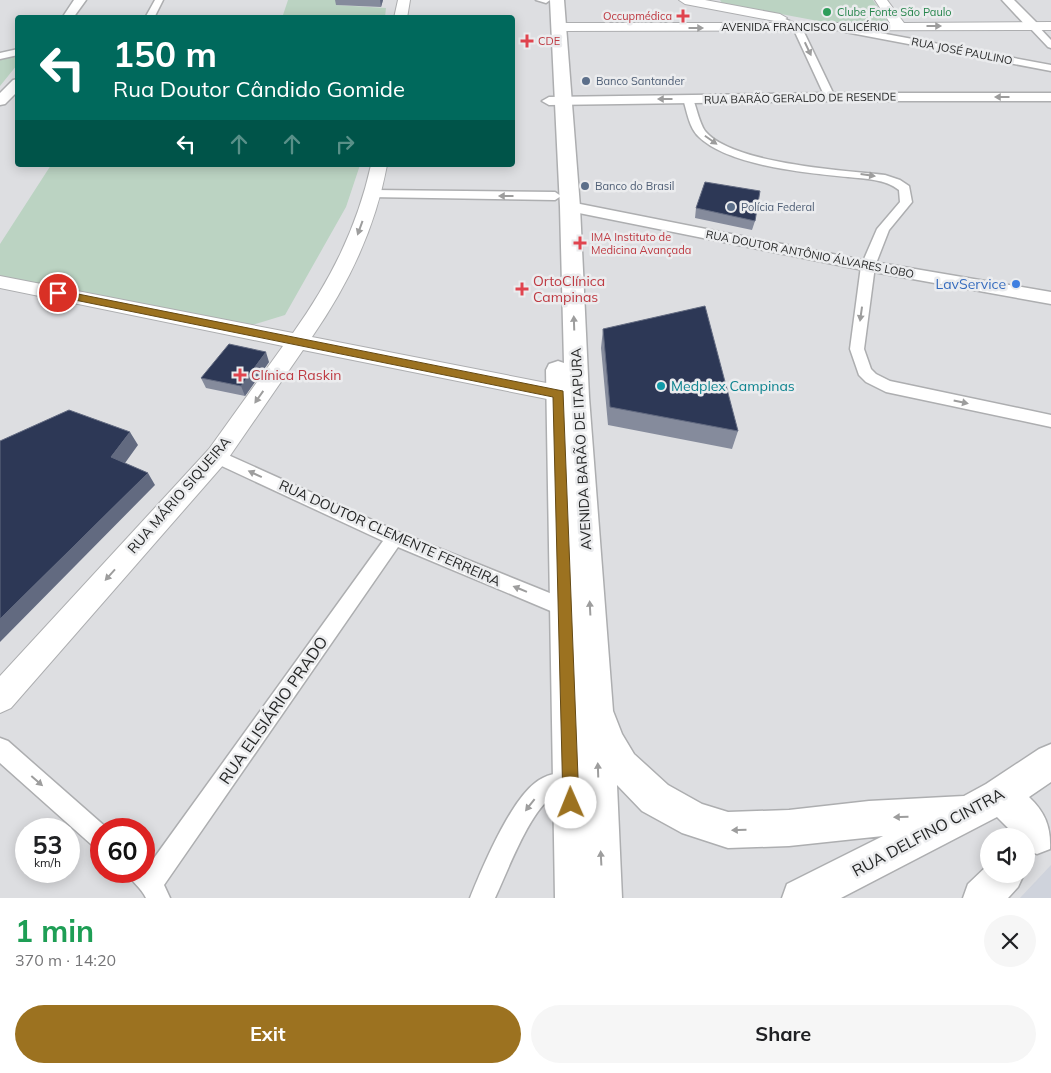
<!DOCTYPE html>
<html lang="en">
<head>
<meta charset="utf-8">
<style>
  :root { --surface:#fff; --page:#f6f6f6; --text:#202124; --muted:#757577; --accent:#9c7220 }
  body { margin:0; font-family:Mulish,sans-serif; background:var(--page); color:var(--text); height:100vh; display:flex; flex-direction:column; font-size:19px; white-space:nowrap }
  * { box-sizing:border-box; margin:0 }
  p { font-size:16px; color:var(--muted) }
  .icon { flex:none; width:28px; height:28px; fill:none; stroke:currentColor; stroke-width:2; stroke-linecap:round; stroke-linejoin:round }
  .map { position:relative; height:898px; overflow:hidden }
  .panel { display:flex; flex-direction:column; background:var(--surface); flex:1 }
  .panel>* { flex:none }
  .banner { position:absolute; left:15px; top:15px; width:500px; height:152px; border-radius:5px; box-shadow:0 2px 12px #0003; background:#00695c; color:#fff; overflow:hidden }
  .buttons { position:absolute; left:980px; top:828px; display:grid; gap:10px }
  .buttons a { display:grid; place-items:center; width:55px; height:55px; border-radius:50%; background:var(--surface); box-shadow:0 2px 12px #0003; font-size:25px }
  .speed { position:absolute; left:15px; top:818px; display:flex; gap:10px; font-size:25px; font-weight:700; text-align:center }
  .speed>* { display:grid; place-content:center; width:65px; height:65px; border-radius:50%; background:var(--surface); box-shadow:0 2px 12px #0003; line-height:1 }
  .speed small { font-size:12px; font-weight:400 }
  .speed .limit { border:8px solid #d22; background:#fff; color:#111 }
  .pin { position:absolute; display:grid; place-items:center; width:42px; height:42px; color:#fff; margin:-21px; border:2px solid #fff; border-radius:50%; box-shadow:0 1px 5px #0007 }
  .me { position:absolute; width:55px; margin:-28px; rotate:359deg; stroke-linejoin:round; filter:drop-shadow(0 0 4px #0008) }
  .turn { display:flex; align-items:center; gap:18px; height:105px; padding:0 15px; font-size:22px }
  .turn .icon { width:65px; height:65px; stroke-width:2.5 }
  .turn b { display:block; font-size:35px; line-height:42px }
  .lanes { display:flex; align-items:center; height:48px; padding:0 15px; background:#0003; justify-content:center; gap:25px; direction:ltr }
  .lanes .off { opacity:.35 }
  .round { display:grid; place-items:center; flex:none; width:52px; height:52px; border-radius:26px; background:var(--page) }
  .headline { display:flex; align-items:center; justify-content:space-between; height:85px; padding:0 15px }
  h1 { font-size:30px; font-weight:700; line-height:38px; color:#1e9e55 }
  .button { display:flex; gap:10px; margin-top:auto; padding:10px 15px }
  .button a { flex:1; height:58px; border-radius:30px; background:var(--accent); color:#fff; font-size:20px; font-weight:700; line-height:58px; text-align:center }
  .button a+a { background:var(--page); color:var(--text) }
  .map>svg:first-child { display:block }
  .built { fill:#cfd3dc }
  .green { fill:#bbd3c2 }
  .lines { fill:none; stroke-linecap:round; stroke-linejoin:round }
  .minor-casing { stroke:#adaeb0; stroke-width:3 }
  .tertiary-casing { stroke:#adaeb0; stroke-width:3 }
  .secondary-casing { stroke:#adaeb0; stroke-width:2 }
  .primary-casing { stroke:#adaeb0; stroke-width:3 }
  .minor { fill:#fff; fill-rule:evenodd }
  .tertiary { fill:#fff; fill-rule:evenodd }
  .secondary { fill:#fff; fill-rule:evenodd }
  .primary { fill:#fff; fill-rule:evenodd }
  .wall { fill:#858b9c }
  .shaded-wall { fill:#626a80 }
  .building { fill:#2d3856; stroke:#626a80 }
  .oneway { fill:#9d9d9d }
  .route { fill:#9c7220; stroke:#654a15 }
  .leisure-dot { fill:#2e9e5b; stroke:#ebecee; stroke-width:2 }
  .health-dot { fill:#e0444e; stroke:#ebecee; stroke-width:2 }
  .service-dot { fill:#5c6f8a; stroke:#ebecee; stroke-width:2 }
  .shop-dot { fill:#3f7fe0; stroke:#ebecee; stroke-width:2 }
  .culture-dot { fill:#0f9aa8; stroke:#ebecee; stroke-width:2 }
  .labels { text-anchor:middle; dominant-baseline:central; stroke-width:5; stroke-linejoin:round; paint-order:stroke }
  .far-leisure-label { font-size:11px; fill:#27864d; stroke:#ebecee; text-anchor:start }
  .far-health-label { font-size:11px; fill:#be3a42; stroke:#ebecee; text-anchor:start }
  .far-street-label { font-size:11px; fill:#252626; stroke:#ebecee }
  .far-service-label { font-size:11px; fill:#4e5e75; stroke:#ebecee; text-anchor:start }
  .health-label { font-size:14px; fill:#be3a42; stroke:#ebecee; text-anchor:start }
  .shop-label { font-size:14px; fill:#366cbe; stroke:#ebecee; text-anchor:end }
  .culture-label { font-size:14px; fill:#0d838f; stroke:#ebecee; text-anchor:start }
  .street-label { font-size:14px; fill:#252626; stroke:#ebecee }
  .near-street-label { font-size:16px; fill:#252626; stroke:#ebecee }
</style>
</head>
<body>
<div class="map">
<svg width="1051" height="898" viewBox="0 0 1051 898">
  <rect width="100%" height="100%" fill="#dddee1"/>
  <path class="built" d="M1051,865V898H1020Z"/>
  <path class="green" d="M288,0H336V5L386,8L385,17L282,18Z
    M720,0H873L888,22L829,23L722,3Z
    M17,55V65L0,86V59Z
    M51,165H360L346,207L285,315L252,325L0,282V244Z"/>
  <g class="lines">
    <defs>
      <path id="minor" d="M155,0H163L154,18H145Z
        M536,0H550L546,3Z
        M774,14L801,26L835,97L834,99L830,100L825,97L794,30L771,19L770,17Z
        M1033,23L1036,24L1051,40V48L1048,47L1030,28V24Z
        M843,26L1051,65V71L840,31V27Z
        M18,49V55L0,59V53Z
        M688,96L693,99C697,109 699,122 705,131C732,164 843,170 885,175L900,180L909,186L912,202L889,230L875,266L864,349L871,369L876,374L890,381L1051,415V427L886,392L866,382L859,375L850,349L861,266L877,229L900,202L899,190C885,179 866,179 848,177C808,173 729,166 699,137C689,128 687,111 683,99Z
        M373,190L555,192L561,196L555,200L369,197L367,194L369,191Z
        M217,450L401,533L572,602L574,608L572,614L565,617L398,547L164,885L170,898H146C141,887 131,882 126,871H144V862L149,865L383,541L211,461L209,456L211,451Z
        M0,738L8,741L108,829H101V849L93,846L0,763Z
        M571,772L579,775L582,783L579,791C571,794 563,792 556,795C532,804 506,875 495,898H470C482,868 510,802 535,783C546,774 557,773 571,772Z"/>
      <path id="tertiary" d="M74,0H86L73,18H62Z
        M1002,0H1014L1037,23L1039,26L1037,29H1029Z
        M18,79V91L5,104L0,105V93L13,80Z
        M830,93H1051V101H830L549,105L542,101L549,97Z
        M570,202L868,261L1051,292V304L868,271L564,210L562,207L564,204Z"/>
      <path id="secondary" d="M398,0H410L407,18H394Z
        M679,0H705L780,14L787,18L780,22L685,4Z
        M875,0H887L904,23L1051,22V30L560,31L553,27L560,23H890Z
        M371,165H387C375,229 349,283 312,337L577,389L585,391L588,397L585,403L577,405L303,350L225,463L11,708L0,713V676L209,449L283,346L0,288V276L293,333C330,281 357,228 371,165Z"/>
      <path id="primary" d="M550,0H564L580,207L589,397L613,711L622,734L634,754L668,785L702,804L728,812L789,810L869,801L964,796L986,784L1039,749L1051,744V782L1029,797C1045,812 1051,827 1050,849L1037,854L1026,850V836H1016L997,817L841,898H782L787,884L883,836L789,846L728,848L682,833L642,811L617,785L622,898H555L546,370L549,364L558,361L564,363L560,207Z
        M989,864V874H1024L1018,887L1008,898H963L968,884Z"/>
    </defs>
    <use href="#minor" class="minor-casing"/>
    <use href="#tertiary" class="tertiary-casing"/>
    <use href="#secondary" class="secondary-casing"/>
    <use href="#primary" class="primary-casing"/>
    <use href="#minor" class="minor"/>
    <use href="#tertiary" class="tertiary"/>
    <use href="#secondary" class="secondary"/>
    <use href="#primary" class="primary"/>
  </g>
  <path class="wall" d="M335,0H383L381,7L336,5Z
    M696,208L755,221L752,230L695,218Z
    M603,329L738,431L732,449L608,425L601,348Z
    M269,362L245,396L206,388L201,378Z"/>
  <path class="shaded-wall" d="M380,0H383L381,7Z
    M266,352L269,362L245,396L241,386Z
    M130,432L138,445L120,470L111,457Z
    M148,473L155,485L0,642V619Z"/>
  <path class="building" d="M705,182L760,191L755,221L696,208Z
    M705,306L738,431L610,407L603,329Z
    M229,344L266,352L241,386L201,378Z
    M69,410L130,432L111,457L148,473L0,619V441Z"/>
  <defs><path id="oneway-solid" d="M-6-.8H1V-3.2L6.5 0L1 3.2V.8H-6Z" transform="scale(1.25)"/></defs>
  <g class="oneway">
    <use href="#oneway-solid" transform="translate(934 26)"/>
    <use href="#oneway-solid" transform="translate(696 28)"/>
    <use href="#oneway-solid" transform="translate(808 49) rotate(65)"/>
    <use href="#oneway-solid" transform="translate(1002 97) rotate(-180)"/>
    <use href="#oneway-solid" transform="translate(665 99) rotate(180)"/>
    <use href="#oneway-solid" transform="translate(711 140) rotate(35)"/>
    <use href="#oneway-solid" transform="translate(868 175) rotate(8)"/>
    <use href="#oneway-solid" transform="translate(506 196) rotate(-180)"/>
    <use href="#oneway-solid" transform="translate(360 228) rotate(110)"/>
    <use href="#oneway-solid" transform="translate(861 314) rotate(98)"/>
    <use href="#oneway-solid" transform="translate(574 323) rotate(-92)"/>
    <use href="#oneway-solid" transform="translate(259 397) rotate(125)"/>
    <use href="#oneway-solid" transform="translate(961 402) rotate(12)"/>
    <use href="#oneway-solid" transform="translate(255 474) rotate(-155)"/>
    <use href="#oneway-solid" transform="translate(110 575) rotate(132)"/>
    <use href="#oneway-solid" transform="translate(520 589) rotate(-158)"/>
    <use href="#oneway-solid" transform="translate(590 608) rotate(-93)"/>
    <use href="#oneway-solid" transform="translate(598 770) rotate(-92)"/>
    <use href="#oneway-solid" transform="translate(37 781) rotate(41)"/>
    <use href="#oneway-solid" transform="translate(530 805) rotate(128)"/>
    <use href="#oneway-solid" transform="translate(901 817) rotate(178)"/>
    <use href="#oneway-solid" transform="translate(739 830) rotate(178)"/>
    <use href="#oneway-solid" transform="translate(601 858) rotate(-93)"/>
  </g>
  <path class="route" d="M58,290L563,391L579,803L577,808L571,811L566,808L563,803L553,397L55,296L53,293Z"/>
  <circle class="leisure-dot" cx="827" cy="12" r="5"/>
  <g class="health-dot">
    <path d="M680.5 8.5h5v5h5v5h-5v5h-5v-5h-5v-5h5z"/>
    <path d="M524.5 33.5h5v5h5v5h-5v5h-5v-5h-5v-5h5z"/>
    <path d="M577.5 235.5h5v5h5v5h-5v5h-5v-5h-5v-5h5z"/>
    <path d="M519.5 281.5h5v5h5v5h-5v5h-5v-5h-5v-5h5z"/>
    <path d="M237.5 367.5h5v5h5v5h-5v5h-5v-5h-5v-5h5z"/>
  </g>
  <g class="service-dot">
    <circle cx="586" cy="81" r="5"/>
    <circle cx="585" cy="186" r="5"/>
    <circle cx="731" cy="207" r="5"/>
  </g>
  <circle class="shop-dot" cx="1016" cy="284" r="5"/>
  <circle class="culture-dot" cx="661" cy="386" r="5"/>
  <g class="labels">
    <g class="far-leisure-label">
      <text x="837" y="12">Clube Fonte São Paulo</text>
    </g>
    <g class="far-health-label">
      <text x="672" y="16" text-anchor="end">Occupmédica</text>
      <text x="538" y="41">CDE</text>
      <text x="591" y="237">IMA Instituto de<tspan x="591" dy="13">Medicina Avançada</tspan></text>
    </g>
    <g class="far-street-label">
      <text x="805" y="27">AVENIDA FRANCISCO GLICÉRIO</text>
      <text transform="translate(962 51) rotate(11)">RUA JOSÉ PAULINO</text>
      <text transform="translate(800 98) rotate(-1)">RUA BARÃO GERALDO DE RESENDE</text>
      <text transform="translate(810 254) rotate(11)">RUA DOUTOR ANTÔNIO ÁLVARES LOBO</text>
    </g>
    <g class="far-service-label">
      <text x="596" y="81">Banco Santander</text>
      <text x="595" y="186">Banco do Brasil</text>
      <text x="741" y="207">Polícia Federal</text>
    </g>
    <g class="health-label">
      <text x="533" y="281">OrtoClínica<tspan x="533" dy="16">Campinas</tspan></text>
      <text x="251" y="375">Clínica Raskin</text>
    </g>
    <g class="shop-label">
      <text x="1006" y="284">LavService</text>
    </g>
    <g class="culture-label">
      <text x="671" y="386">Medplex Campinas</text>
    </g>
    <g class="street-label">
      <text transform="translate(581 449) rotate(-93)">AVENIDA BARÃO DE ITAPURA</text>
      <text transform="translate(179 495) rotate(-49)">RUA MÁRIO SIQUEIRA</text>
      <text transform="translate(390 533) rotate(24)">RUA DOUTOR CLEMENTE FERREIRA</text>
    </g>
    <g class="near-street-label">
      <text transform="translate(273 710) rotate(-55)">RUA ELISIÁRIO PRADO</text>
      <text transform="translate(928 832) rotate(-28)">RUA DELFINO CINTRA</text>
    </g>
  </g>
</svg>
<div class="buttons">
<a><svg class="icon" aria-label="sound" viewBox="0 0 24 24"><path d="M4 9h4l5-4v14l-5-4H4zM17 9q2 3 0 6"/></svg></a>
</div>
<div class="speed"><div>53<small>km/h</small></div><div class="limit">60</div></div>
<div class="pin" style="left:58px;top:293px;background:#d93025"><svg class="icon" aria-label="arrive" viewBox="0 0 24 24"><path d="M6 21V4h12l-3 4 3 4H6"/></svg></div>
<svg class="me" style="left:571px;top:803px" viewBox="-20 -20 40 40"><circle r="19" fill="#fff"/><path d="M0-13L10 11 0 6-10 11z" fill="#9c7220"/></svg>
<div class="banner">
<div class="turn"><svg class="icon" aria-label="left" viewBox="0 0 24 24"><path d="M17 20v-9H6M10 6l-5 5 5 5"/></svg><div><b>150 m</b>Rua Doutor Cândido Gomide</div></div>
<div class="lanes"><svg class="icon" aria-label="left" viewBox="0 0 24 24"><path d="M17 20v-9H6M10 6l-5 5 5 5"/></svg><svg class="icon off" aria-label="ahead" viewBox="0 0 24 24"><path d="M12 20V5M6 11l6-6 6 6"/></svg><svg class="icon off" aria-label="ahead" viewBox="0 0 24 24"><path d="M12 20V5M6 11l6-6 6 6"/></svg><svg class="icon off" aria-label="right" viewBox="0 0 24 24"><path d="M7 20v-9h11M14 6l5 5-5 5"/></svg></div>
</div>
</div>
<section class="panel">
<div class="headline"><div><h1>1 min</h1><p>370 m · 14:20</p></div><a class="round"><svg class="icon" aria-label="close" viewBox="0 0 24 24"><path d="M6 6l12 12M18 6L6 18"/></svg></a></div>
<div class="button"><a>Exit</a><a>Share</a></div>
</section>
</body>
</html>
